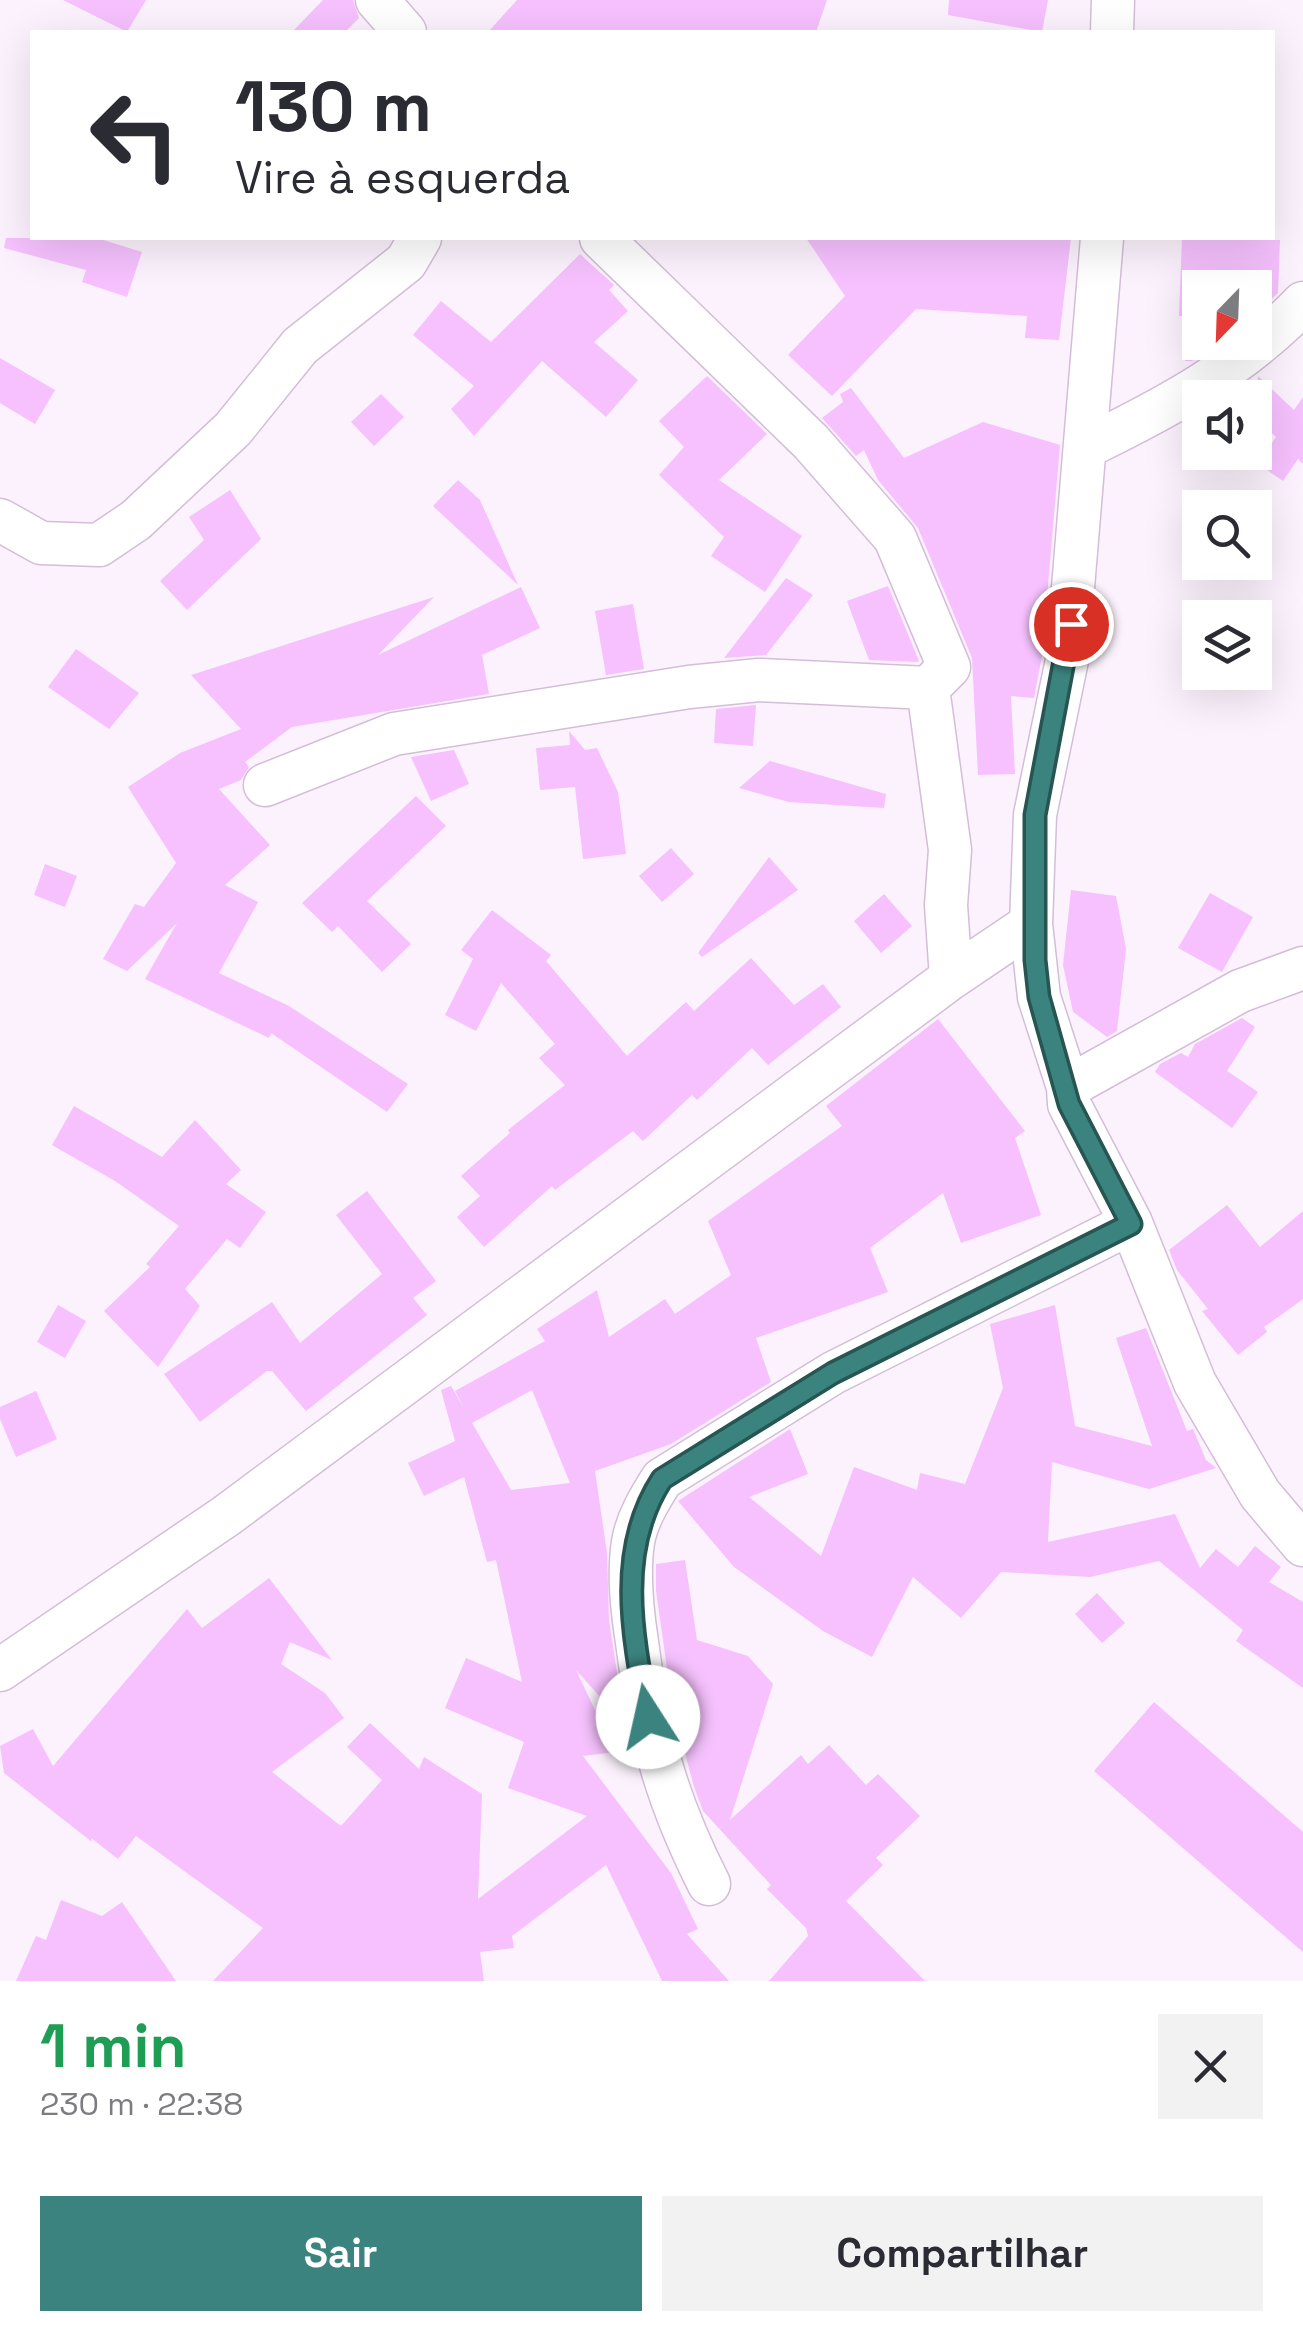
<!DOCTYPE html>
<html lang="pt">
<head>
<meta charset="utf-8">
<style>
  :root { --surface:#fff; --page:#f2f2f3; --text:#2b2b33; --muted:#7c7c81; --accent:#3b837e }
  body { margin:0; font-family:"Space Grotesk",sans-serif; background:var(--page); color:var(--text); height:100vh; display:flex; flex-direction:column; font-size:38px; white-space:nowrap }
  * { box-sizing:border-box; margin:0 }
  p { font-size:32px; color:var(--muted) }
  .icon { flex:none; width:55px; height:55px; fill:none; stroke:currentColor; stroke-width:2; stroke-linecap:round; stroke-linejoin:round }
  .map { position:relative; height:1981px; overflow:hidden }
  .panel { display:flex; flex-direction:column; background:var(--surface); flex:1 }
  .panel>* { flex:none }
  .banner { position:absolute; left:30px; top:30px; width:1245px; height:210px; border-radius:0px; box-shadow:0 10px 40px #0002; background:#fff; color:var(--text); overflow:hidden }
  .needle { width:65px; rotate:203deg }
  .fabs { position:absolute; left:1182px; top:270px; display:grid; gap:20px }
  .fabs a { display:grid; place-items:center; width:90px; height:90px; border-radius:0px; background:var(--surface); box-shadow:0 10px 40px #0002; font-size:50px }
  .pin { position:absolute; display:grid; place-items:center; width:85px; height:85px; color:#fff; margin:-42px; border:5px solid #fff; border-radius:50%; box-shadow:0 2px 10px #0007 }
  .me { position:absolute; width:110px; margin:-55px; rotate:350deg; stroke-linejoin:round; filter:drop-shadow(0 0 8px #0008) }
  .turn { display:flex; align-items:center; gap:35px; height:210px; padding:0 40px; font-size:45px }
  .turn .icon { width:130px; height:130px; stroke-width:2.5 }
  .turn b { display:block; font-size:70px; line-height:85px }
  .round { display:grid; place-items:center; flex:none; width:105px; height:105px; border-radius:0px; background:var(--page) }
  .head { display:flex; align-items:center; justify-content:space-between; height:170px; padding:0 40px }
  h1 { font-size:60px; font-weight:600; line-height:75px; color:#1e9e55 }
  .action { display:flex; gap:20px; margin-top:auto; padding:20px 40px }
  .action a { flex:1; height:115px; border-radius:0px; background:var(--accent); color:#fff; font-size:40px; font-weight:600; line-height:115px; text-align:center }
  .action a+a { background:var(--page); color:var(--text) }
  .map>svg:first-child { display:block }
  .building { fill:#f6c1fe; fill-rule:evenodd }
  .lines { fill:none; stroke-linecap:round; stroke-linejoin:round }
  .minor-casing { stroke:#d4bdd8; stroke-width:45 }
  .minor { stroke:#fff; stroke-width:42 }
  .route-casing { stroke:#265552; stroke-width:25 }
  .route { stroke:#3b837e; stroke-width:18 }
</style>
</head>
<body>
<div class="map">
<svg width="1303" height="1981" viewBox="0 0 1303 1981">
  <rect width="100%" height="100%" fill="#fcf2fd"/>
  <path class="building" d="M63,0H146L127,32Z
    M323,0H353L359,18L345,32H292Z
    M517,0H827L816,32H488Z
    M949,0H1048L1042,32L948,15Z
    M6,238H97L142,252L127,297L82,282L86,270L4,248Z
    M806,238H1071L1059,340L1025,338L1027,316L916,309L832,396L788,355L845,296Z
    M1182,238L1280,240L1278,293L1255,314V288H1200V342H1219L1192,361H1185V316H1179Z
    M580,254L614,285L609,290L628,311L594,342L638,380L606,417L542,361L474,436L451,409L474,386L413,335L441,301L491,342Z
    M0,358L55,390L35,424L0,403Z
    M707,376L767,434L719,480L802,536L765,592L711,556L724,537L659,475L684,447L659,421Z
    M1258,376L1294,410L1303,397V464L1298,459L1283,481L1258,464L1276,437L1255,416Z
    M851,388L904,458L983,422L1060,445L1042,656L1034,698L1011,696L1015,774L978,775L972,658L918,528L878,480L864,450L856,456L822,418L843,402L840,394Z
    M381,394L404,417L374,446L351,422Z
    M458,480L480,500L518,585L433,506Z
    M230,490L261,539L187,610L160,581L204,540L189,517Z
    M786,578L813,595L766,655L724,658Z
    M888,586L919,661L918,662L869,660L847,601Z
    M521,587L540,628L482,655L489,694L292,727L245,762L249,767L241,780L219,789L270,845L225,885L258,902L219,973L289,1006L408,1084L387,1112L271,1033L269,1038L145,979L177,923L127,971L103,959L135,904L144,907L176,863L128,787L180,753L241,729L191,675L434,597L378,655Z
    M633,604L644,669L606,675L595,611Z
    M76,649L139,693L109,729L48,687Z
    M756,705L753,746L714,743L716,709Z
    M569,731L585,750L597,748L618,792L626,854L583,859L575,787L540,790L536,748L570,745Z
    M454,750L469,784L431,801L411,757Z
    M770,761L886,794L884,808L789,802L739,788Z
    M416,796L446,826L367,901L411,944L382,972L338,926L332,932L302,903Z
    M671,848L694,874L662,902L639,876Z
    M769,857L798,890L702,957L698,953Z
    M45,864L77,876L65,907L34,895Z
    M1071,890L1116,896L1126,949L1117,1031L1107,1037L1073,1012L1063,965Z
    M1210,893L1253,917L1222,972L1178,948Z
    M884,894L912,926L881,953L854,921Z
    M492,910L551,955L546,961L627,1056L686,1002L694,1011L751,958L794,1005L823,984L841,1007L768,1065L752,1048L697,1100L692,1095L643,1141L633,1131L555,1190L552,1186L484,1247L457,1217L480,1196L461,1176L510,1133L508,1130L565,1085L539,1058L555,1044L501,983L476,1031L445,1015L473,959L461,950Z
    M1242,1018L1255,1027L1227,1071L1258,1092L1232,1128L1155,1072L1160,1064L1181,1053L1188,1057L1195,1044Z
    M938,1019L1025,1131L1015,1138L1041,1215L961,1243L943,1193L870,1248L888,1292L756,1338L771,1382L671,1444L595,1471L607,1553L609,1620L625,1725L576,1670L615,1752L583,1756L671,1873L698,1929L687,1934L729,1981H662L606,1865L512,1936L514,1948L480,1952L484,1981H213L263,1928L136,1836L118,1859L91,1838L92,1842L4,1773L0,1746L33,1729L53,1766L187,1609L202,1628L269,1578L332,1660L290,1642L281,1664L325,1693L344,1718L272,1772L341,1826L382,1780L347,1747L370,1723L419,1769L424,1757L482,1794L478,1899L587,1816L508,1788L524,1742L445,1708L466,1658L522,1682L496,1560L487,1562L464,1477L424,1496L408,1463L455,1441L441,1390L451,1386L464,1408L455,1391L545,1341L537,1329L597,1290L609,1337L665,1299L675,1314L731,1275L708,1221L842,1126L826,1106ZM532,1390L570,1483L511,1490L472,1423Z
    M74,1106L162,1157L195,1120L241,1170L226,1184L266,1212L240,1248L227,1239L185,1289L200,1306L158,1367L104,1311L150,1267L146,1264L179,1226L115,1181L52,1145Z
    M367,1191L436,1281L413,1298L427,1315L306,1411L272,1371H267L200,1422L164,1374L272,1302L300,1343L382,1274L336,1215Z
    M1227,1205L1260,1247L1303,1211V1299L1264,1327L1267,1332L1238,1355L1202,1311L1208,1309L1177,1270L1169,1250Z
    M58,1305L86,1321L65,1358L37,1342Z
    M1055,1305L1075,1426L1152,1446L1116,1338L1146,1328L1187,1431L1193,1429L1206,1460L1216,1468L1149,1489L1052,1462L1048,1542L1175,1514L1200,1568L1216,1549L1238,1567L1255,1546L1281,1567L1269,1582L1303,1602V1688L1236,1641L1243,1630L1159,1561L1090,1577L1001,1572L961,1618L913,1577L872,1657L823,1631L734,1567L678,1501L790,1429L808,1474L749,1497L821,1556L854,1467L917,1490L920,1473L965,1484L1003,1388L990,1324Z
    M36,1391L57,1439L16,1457L0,1419V1407Z
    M685,1560L697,1640L748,1656L773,1684L730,1820L801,1755L808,1764L829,1745L866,1785L878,1774L920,1816L876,1858L883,1865L846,1901L925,1981H769L808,1936L806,1928L767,1889L771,1885L703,1811L694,1787L672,1703L656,1591V1564Z
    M1097,1593L1125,1623L1102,1643L1075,1614Z
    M1154,1702L1303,1832V1952L1094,1771Z
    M61,1900L102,1916L122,1902L176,1981H16L36,1936L46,1940Z"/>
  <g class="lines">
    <defs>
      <path id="minor" d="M377,0L405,32
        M1112,32L1113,0
        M601,238L811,442L895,538L949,667L928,688L950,850L946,905L951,978
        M1102,238L1067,660L1035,815L1031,924L1039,997L1068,1087L1069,1104L1131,1223L1195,1383L1260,1494L1303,1545
        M1088,446C1168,407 1241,368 1303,303
        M0,520L41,543L99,545L136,520L233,429L300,346L406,262L420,238
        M265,785L394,734L689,687L759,680L928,688
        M1068,1087L1240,991L1303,968
        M0,1670L226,1516L951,978L1031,924
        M709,1884C666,1799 649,1736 637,1642C632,1610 628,1575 633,1542C637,1519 650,1498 662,1479L833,1373L1131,1223"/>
    </defs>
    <use href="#minor" class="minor-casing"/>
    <use href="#minor" class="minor"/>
  </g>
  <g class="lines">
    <defs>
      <path id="route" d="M648,1717C633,1637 615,1551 662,1479L833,1373L1131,1224L1069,1104L1039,997L1035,960V815L1071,624"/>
    </defs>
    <use href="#route" class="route-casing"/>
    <use href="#route" class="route"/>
  </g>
</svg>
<div class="fabs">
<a><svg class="needle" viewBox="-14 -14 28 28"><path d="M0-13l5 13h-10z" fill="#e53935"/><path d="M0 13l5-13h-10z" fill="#7c7c81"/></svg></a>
<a><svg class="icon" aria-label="sound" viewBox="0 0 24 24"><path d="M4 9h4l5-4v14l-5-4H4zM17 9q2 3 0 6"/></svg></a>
<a><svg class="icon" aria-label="search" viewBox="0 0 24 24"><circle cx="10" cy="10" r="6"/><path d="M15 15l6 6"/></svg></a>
<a><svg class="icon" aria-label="layers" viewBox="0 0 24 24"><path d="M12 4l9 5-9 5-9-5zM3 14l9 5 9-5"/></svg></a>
</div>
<div class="pin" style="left:1071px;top:624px;background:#d93025"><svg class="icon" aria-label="arrive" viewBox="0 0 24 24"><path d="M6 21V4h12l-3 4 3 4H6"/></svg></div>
<svg class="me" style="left:648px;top:1717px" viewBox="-20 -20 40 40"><circle r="19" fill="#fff"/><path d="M0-13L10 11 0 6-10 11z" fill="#3b837e"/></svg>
<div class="banner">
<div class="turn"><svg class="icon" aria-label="left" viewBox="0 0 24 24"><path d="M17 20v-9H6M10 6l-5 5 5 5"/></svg><div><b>130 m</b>Vire à esquerda</div></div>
</div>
</div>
<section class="panel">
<div class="head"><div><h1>1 min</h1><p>230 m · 22:38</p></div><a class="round"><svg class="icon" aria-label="close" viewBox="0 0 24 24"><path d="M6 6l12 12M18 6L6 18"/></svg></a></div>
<div class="action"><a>Sair</a><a>Compartilhar</a></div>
</section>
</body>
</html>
